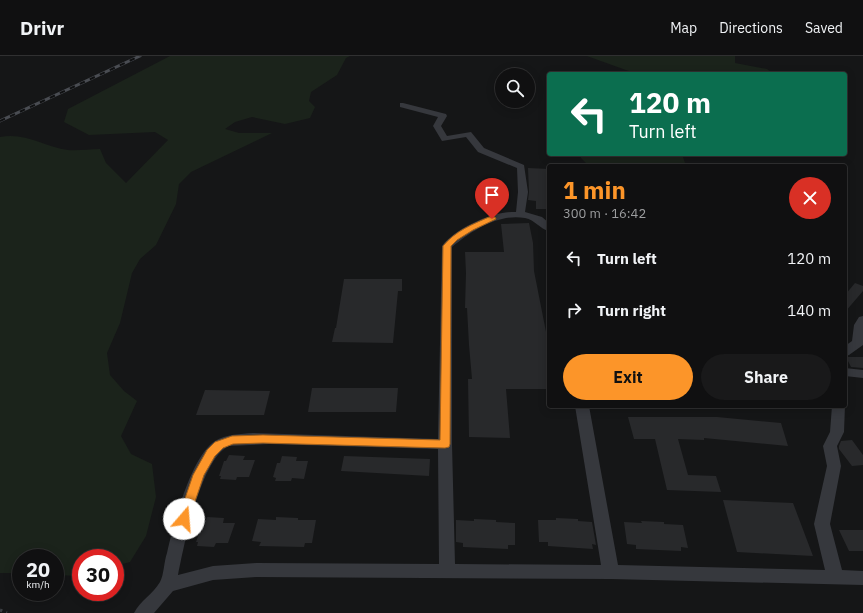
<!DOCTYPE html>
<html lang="en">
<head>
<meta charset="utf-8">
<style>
  :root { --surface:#101011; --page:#19191a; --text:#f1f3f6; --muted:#9c9d9f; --line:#303031; --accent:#fc9529 }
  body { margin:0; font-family:"IBM Plex Sans",sans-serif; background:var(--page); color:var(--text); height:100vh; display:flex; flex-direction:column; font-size:15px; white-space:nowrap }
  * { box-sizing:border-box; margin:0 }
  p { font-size:13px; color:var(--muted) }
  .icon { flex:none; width:22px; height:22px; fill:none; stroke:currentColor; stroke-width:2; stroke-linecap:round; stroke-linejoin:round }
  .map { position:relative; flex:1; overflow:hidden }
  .sheet { position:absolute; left:547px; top:108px; width:300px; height:244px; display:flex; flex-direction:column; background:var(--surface); border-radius:4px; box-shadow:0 2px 10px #0003,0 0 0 1px var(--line) }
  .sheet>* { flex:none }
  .top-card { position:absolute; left:547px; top:16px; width:300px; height:84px; border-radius:4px; box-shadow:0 2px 10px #0003,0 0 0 1px var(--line); background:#0b6e4f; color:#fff; overflow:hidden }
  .buttons { position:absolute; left:495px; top:12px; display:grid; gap:8px }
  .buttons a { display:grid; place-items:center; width:40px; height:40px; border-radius:50%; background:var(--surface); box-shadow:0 2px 10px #0003,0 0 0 1px var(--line); font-size:20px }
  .speed { position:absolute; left:12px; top:493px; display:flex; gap:8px; font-size:20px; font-weight:700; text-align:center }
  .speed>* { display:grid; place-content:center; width:52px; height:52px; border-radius:50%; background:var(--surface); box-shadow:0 2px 10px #0003,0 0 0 1px var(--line); line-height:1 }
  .speed small { font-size:10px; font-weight:400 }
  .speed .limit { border:6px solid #d22; background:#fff; color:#111 }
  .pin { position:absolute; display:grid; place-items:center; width:34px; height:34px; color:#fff; margin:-41px -17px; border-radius:50% 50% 50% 0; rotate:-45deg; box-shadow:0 0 4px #0007 }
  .pin .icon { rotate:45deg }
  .me { position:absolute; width:44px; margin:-22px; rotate:18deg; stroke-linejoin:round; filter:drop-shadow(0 0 3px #0008) }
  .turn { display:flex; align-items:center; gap:14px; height:84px; padding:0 16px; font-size:18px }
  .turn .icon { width:52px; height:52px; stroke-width:2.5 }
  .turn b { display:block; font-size:28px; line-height:34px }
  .round { display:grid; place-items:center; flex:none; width:42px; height:42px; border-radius:21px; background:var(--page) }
  .headline { display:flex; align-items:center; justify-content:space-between; height:68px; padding:0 16px }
  h1 { font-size:24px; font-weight:700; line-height:30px; color:var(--accent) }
  .action { display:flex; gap:8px; margin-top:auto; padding:8px 16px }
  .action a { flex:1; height:46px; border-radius:24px; background:var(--accent); color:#111; font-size:16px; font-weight:700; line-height:46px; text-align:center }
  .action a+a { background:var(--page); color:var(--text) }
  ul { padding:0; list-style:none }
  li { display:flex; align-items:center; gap:12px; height:52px; padding:0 16px }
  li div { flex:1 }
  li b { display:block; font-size:15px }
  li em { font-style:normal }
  header { display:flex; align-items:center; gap:24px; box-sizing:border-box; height:56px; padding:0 20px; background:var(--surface); border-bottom:1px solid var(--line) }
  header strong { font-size:19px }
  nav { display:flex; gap:22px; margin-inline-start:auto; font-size:14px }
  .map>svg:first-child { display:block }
  .green { fill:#1b231b }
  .building { fill:#28292b }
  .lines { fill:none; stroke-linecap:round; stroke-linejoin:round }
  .path { stroke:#3c3f44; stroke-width:3; stroke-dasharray:2.5 4; stroke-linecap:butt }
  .street { fill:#36383d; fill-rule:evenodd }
  .rail-casing { stroke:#494c52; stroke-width:3 }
  .rail { stroke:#101112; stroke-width:2; stroke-dasharray:5.5; stroke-linecap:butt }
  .route { fill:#fc9529; stroke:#a4611b }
</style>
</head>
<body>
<header>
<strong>Drivr</strong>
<nav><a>Map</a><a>Directions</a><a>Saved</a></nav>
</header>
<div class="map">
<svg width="863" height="557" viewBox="0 0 863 557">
  <rect width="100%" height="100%" fill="#151617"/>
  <path class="green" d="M170,0H350L346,2L337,19L311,36L309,45L315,51L310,62L285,68L252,61L235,66L225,73L239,77H272L191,116L179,128L176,148L156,189L140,203L132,217L120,267L107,297L110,319L124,335L137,345L121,380L131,398L152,408L156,441L146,480L130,506L115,510V502H81V519L79,520L55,519V502H21V517H0V81C25,76 45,91 68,94C78,95 89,93 100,93L106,107L126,127L168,84L155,76L89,79L64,66L68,53Z
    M587,0H735V7L767,13L774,18H637Z
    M581,98H682L686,110H589L581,102Z"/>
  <path class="building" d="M528,112L549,113V153H536V145L528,144L529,136Z
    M529,167L533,187L534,215L549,291V333H506L510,382L469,381L468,323H472L469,289L467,252H465L466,217L465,196H504L501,168Z
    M344,223H402V235H398L393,287L332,286L335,272H336Z
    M855,227L863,230V235L845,256V239Z
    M846,301H863V312L851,311Z
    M312,332H398L396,356H308Z
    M205,334L270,335L264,359H196Z
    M628,361H717L781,367L788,390L704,382V384L678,383L688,419L716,420L721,436L667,434L655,383H634Z
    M852,384L863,399V409L852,410L839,393V390L841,385Z
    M229,399L245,400L243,404H255L249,421H237L236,424L220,423L221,420H219L224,405H226Z
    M282,400L297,401L296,405H308L304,423L292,422L291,425H275L276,422L273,421L277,407H280Z
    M344,400L430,403L429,420L341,415Z
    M723,444L793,447L813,500L737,496Z
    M207,461L224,462L223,467H235L228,487H216L214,491L197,490L198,486H196L202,469H204Z
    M276,461L298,462V464H316L312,487H305L304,491L259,490L261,486L252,485L258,463L276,464Z
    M556,462L578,463V465L592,466L596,489L592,488L593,493L548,490V486H539L538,464H556Z
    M474,463L496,464V466L515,467V489H508V493L463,491V487L456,486V464L474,465Z
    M641,465L664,466V468L683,469L688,492L681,491V495L636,493V489L627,488L624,466L642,467Z
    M839,474H863V495H849Z"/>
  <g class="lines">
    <path class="path" d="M0,554L7,557"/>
    <path class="street" d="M400,47H403L446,58L447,60L441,70L447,80L471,76L484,92L524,109L528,136L525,156L542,161L549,167V175C540,173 535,164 525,162C499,157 471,175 452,191V388L455,508L601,509L575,350H589L618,509L825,514L814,468L827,410L823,390L830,376L832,350L845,349L844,376L837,390L841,410L830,468L842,514L863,515V529L611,523L256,521L213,524L173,535L154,557H134C140,545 153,538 160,526C164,519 164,505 167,497C173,470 191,400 215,385C226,378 241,378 253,377L438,383L442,190C456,172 493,155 516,156L518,136L517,112L478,96L466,81L442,85L433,70L438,61L400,51ZM269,388L438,393L439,508L256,507L213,510L178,519C184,489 201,402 229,390Z
      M863,260V289L849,299L845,300V290L852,285L854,269L859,261Z
      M845,312L863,314V322L845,320Z"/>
    <defs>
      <path id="rail" d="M0,65L140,0"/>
    </defs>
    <use href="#rail" class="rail-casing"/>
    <use href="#rail" class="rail"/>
  </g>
  <path class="route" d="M489,161H495L496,163L473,174L457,184L451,190L450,388L449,391L445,392L263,387L233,388L223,392L215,400L204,419L188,466L184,468L180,466L178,463L193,419L207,394L215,386L232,380L263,379L440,384L443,190C455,175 473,168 489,161Z"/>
</svg>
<div class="buttons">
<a><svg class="icon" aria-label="search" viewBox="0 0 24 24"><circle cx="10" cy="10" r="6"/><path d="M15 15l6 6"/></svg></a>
</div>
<div class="speed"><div>20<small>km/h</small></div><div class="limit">30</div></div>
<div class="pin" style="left:492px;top:163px;background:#d93025"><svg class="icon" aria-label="arrive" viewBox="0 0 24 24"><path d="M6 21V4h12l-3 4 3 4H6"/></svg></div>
<svg class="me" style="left:184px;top:463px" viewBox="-20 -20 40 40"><circle r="19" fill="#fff"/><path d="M0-13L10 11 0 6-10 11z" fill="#fc9529"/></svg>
<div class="top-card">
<div class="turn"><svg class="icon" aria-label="left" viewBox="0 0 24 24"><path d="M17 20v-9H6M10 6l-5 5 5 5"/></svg><div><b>120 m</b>Turn left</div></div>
</div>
<section class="sheet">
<div class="headline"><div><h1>1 min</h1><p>300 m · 16:42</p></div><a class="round" style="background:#d93025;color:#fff"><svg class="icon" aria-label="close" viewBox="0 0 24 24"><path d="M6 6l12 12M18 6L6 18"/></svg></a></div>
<ul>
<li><svg class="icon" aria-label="left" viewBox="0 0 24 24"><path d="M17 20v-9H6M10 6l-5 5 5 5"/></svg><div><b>Turn left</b></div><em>120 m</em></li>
<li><svg class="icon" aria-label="right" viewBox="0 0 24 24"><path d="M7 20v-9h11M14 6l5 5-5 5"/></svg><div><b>Turn right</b></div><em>140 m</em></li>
</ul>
<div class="action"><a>Exit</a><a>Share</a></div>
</section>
</div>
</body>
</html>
